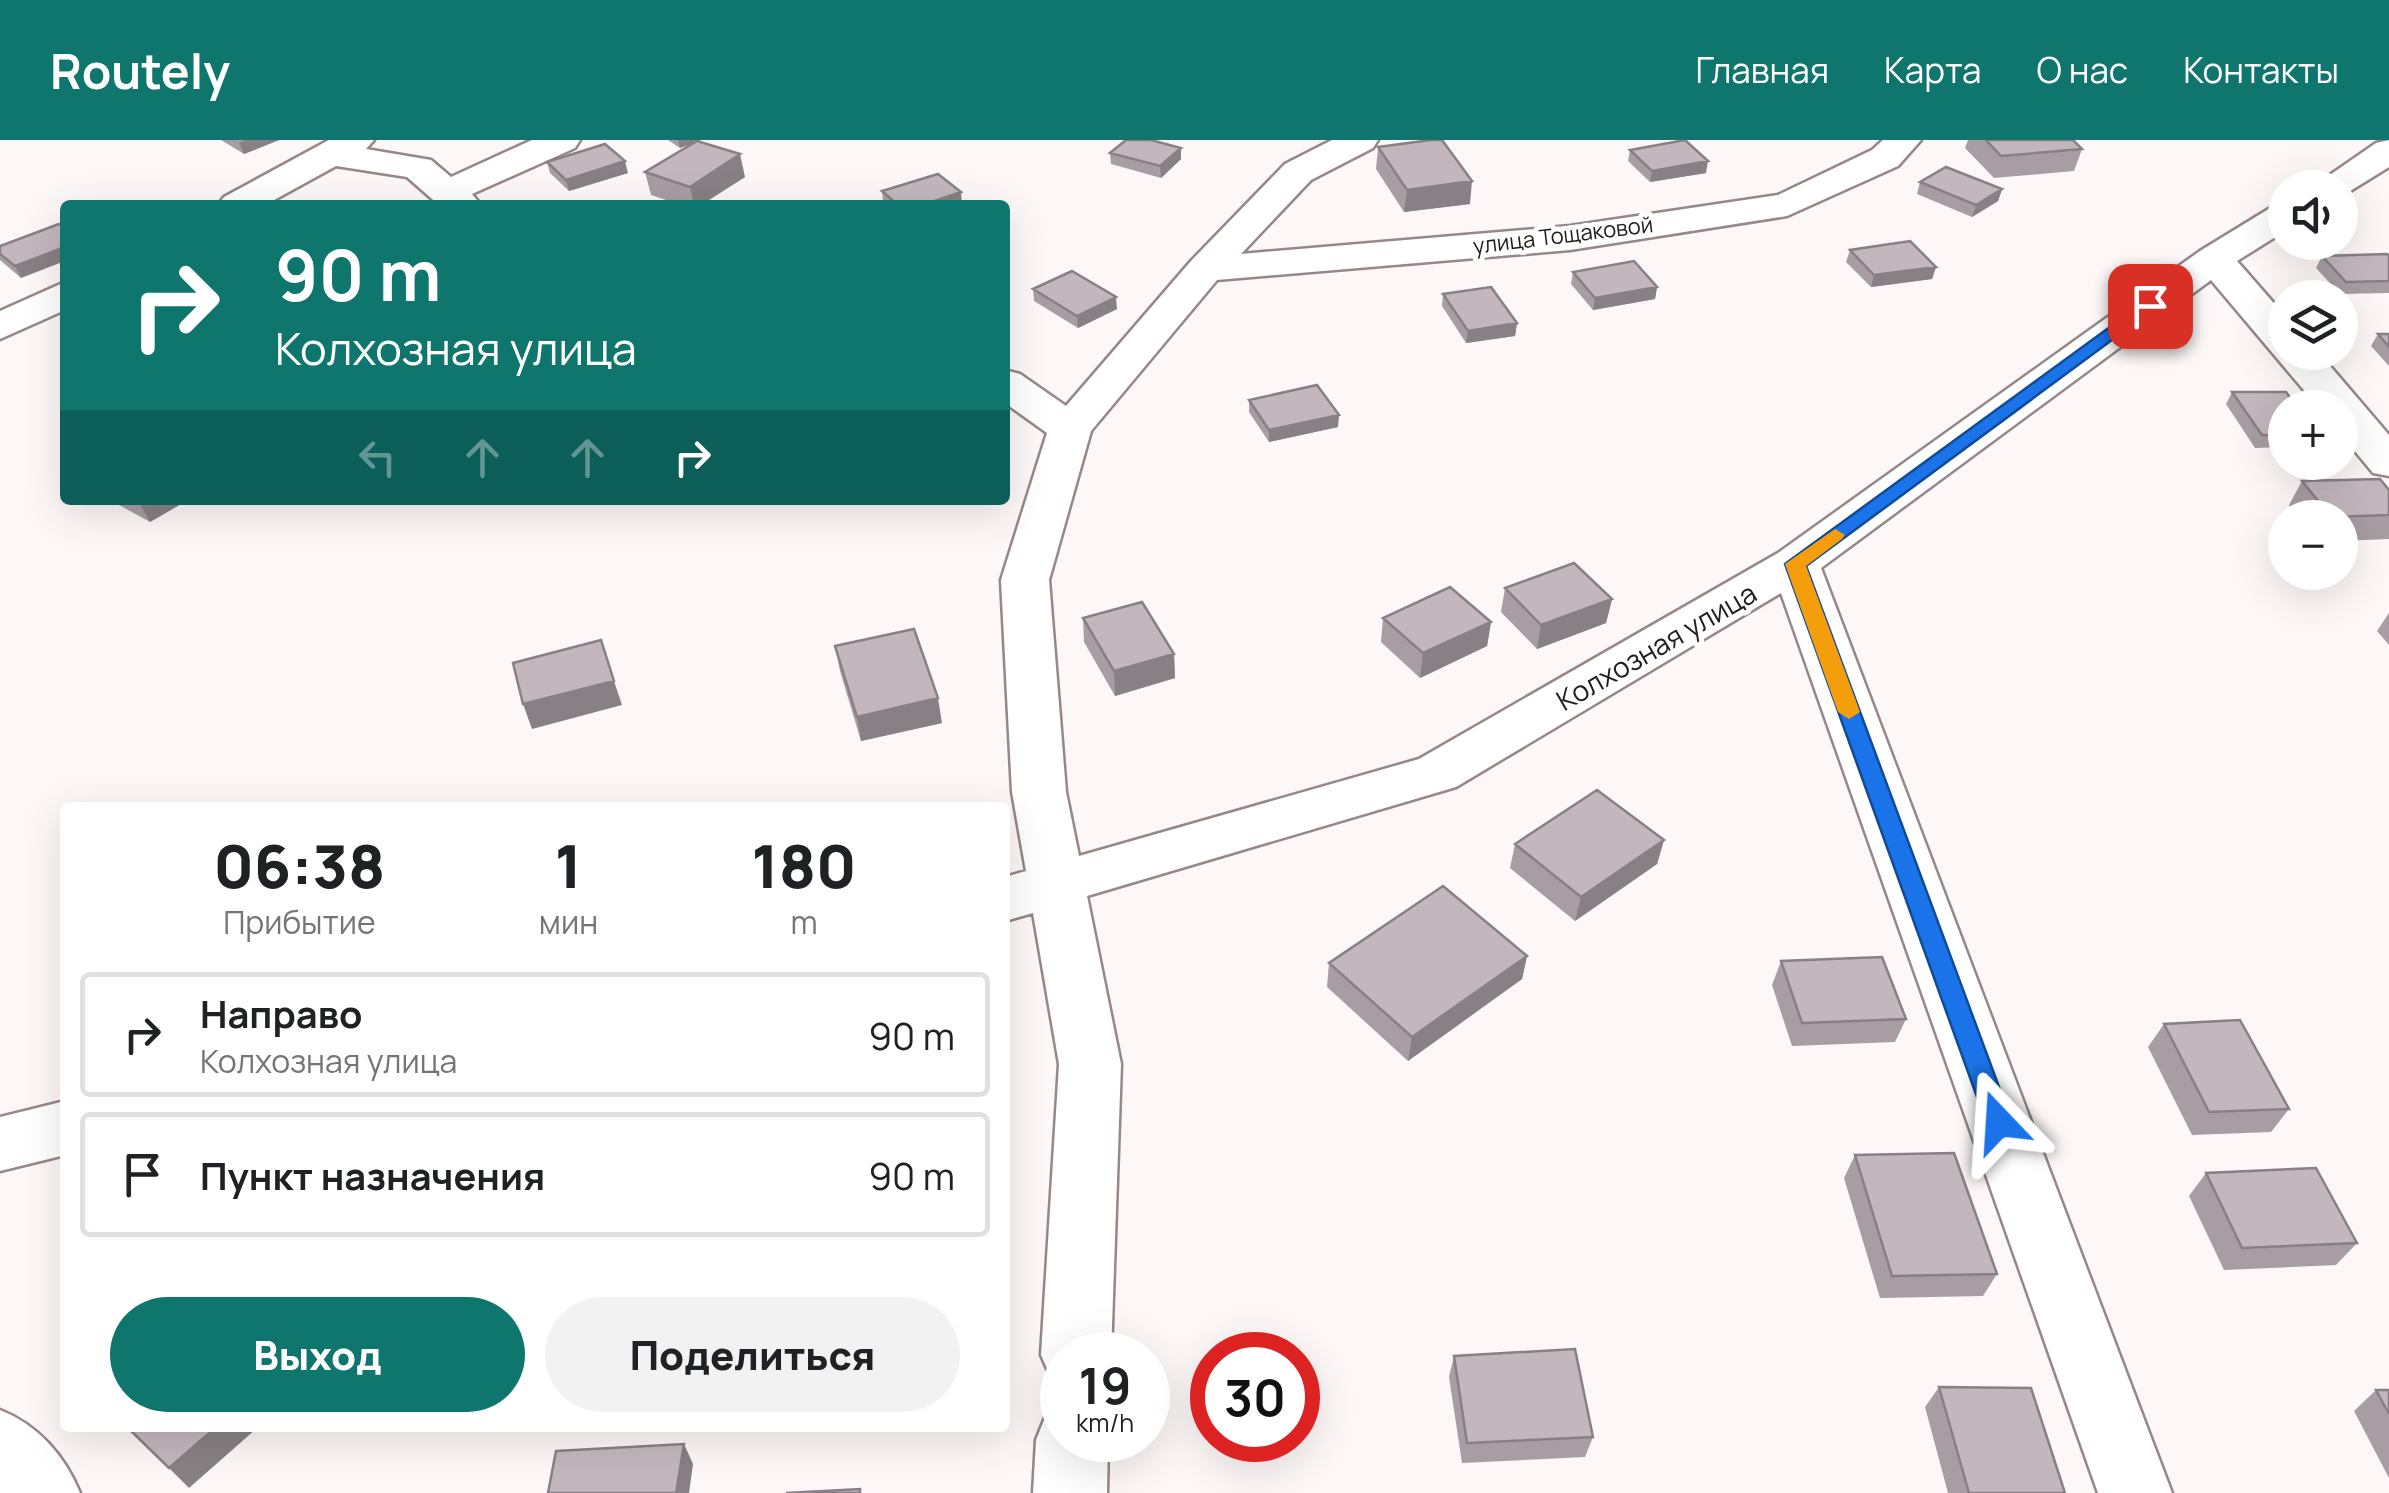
<!DOCTYPE html>
<html lang="ru">
<head>
<meta charset="utf-8">
<style>
  :root { --surface:#fff; --page:#f2f2f2; --text:#202124; --muted:#757577; --line:#e0e0e0; --accent:#0f766e }
  body { margin:0; font-family:Manrope,sans-serif; background:var(--page); color:var(--text); height:100vh; display:flex; flex-direction:column; font-size:38px; white-space:nowrap }
  * { box-sizing:border-box; margin:0 }
  p { font-size:32px; color:var(--muted) }
  .icon { flex:none; width:55px; height:55px; fill:none; stroke:currentColor; stroke-width:2; stroke-linecap:round; stroke-linejoin:round }
  .map { position:relative; flex:1; overflow:hidden }
  .details { position:absolute; left:60px; top:662px; width:950px; height:630px; display:flex; flex-direction:column; background:var(--surface); border-radius:10px; box-shadow:0 10px 40px #0002 }
  .details>* { flex:none }
  .top-card { position:absolute; left:60px; top:60px; width:950px; height:305px; border-radius:10px; box-shadow:0 10px 40px #0002; background:#0f766e; color:#fff; overflow:hidden }
  .tools { position:absolute; left:2268px; top:30px; display:grid; gap:20px }
  .tools a { display:grid; place-items:center; width:90px; height:90px; border-radius:50%; background:var(--surface); box-shadow:0 10px 40px #0002; font-size:50px }
  .speed { position:absolute; left:1040px; top:1192px; display:flex; gap:20px; font-size:50px; font-weight:700; text-align:center }
  .speed>* { display:grid; place-content:center; width:130px; height:130px; border-radius:50%; background:var(--surface); box-shadow:0 10px 40px #0002; line-height:1 }
  .speed small { font-size:25px; font-weight:400 }
  .speed .limit { border:15px solid #d22; background:#fff; color:#111 }
  .pin { position:absolute; display:grid; place-items:center; width:85px; height:85px; color:#fff; margin:-42px; border-radius:20px; box-shadow:0 5px 15px #0006 }
  .me { position:absolute; width:110px; margin:-55px; rotate:340deg; stroke-linejoin:round; filter:drop-shadow(0 0 8px #0008) }
  .turn { display:flex; align-items:center; gap:35px; height:210px; padding:0 50px; font-size:45px }
  .turn .icon { width:130px; height:130px; stroke-width:2.5 }
  .turn b { display:block; font-size:70px; line-height:85px }
  .lanes { display:flex; align-items:center; height:95px; padding:0 50px; background:#0003; justify-content:center; gap:50px; direction:ltr }
  .lanes .off { opacity:.35 }
  .eta { display:flex; justify-content:space-evenly; align-items:center; height:170px; text-align:center }
  .eta b { font-size:60px; font-weight:800; line-height:70px }
  .cta { display:flex; gap:20px; margin-top:auto; padding:20px 50px }
  .cta a { flex:1; height:115px; border-radius:60px; background:var(--accent); color:#fff; font-size:40px; font-weight:800; line-height:115px; text-align:center }
  .cta a+a { background:var(--page); color:var(--text) }
  ul { padding:0; list-style:none }
  li { display:flex; align-items:center; gap:30px; height:125px; margin:0 20px 15px; padding:0 30px; border:5px solid var(--line); border-radius:10px }
  li div { flex:1 }
  li b { display:block; font-size:38px }
  li em { font-style:normal }
  header { display:flex; align-items:center; gap:60px; box-sizing:border-box; height:140px; padding:0 50px; background:var(--accent); color:#fff }
  header strong { font-size:48px }
  nav { display:flex; gap:55px; margin-inline-start:auto; font-size:35px }
  .map>svg:first-child { display:block }
  .lines { fill:none; stroke-linecap:round; stroke-linejoin:round }
  .minor-casing { stroke:#968887; stroke-width:5 }
  .minor { fill:#fff; fill-rule:evenodd }
  .wall { fill:#a89da3 }
  .shaded-wall { fill:#888084 }
  .building { fill:#c3b7bd; stroke:#888084; stroke-width:2.5 }
  .route { fill:#1a73e8; stroke:#114b97; stroke-width:2.5 }
  .slow { fill:#f59e0b }
  .labels { text-anchor:middle; dominant-baseline:central; stroke-width:10; stroke-linejoin:round; paint-order:stroke }
  .far-street-label { font-size:22px; fill:#221c1c; stroke:#fff }
  .street-label { font-size:28px; fill:#221c1c; stroke:#fff }
</style>
</head>
<body>
<header>
<strong>Routely</strong>
<nav><a>Главная</a><a>Карта</a><a>О нас</a><a>Контакты</a></nav>
</header>
<div class="map">
<svg width="2389" height="1353" viewBox="0 0 2389 1353">
  <rect width="100%" height="100%" fill="#fdf7f7"/>
  <g class="lines">
    <defs>
      <path id="minor" d="M329,0H374L366,9L431,20L451,37L532,0H580L575,8L472,54L481,65H439L407,37L336,26L265,65H218L224,57Z
        M1332,0H1378L1373,8L1311,40L1241,114L1570,86L1778,55L1872,10L1883,0H1921L1898,26L1787,76L1570,110L1217,140L1091,291L1049,440L1066,652L1079,716L1419,619L1778,413L2200,111L2272,67L2285,64V91L2237,121L2285,176V212H2318L2389,295V336L2373,333L2340,293V268H2319L2211,140L1821,428L2172,1353H2098L1781,453L1456,647L1087,756L1121,924L1111,1215H1062V1243L1051,1238L1041,1215L1059,924L1033,773L1005,781V737L1026,731L1012,652L1001,440L1047,293L1005,263V230L1020,234L1066,266L1191,121L1285,24Z
        M2389,0V27L2342,56L2340,48H2311L2376,3Z
        M65,142V170L0,199V171Z
        M65,961V1015L0,1031V977Z
        M1062,1269V1300H1108L1107,1353H1033L1036,1300L1046,1275Z
        M0,1270C38,1285 65,1316 80,1353H0Z"/>
    </defs>
    <use href="#minor" class="minor-casing"/>
    <use href="#minor" class="minor"/>
  </g>
  <path class="wall" d="M221,0H279L244,14Z
    M668,0H701L698,1L745,37L701,65H681L651,55L645,32L693,3L680,8Z
    M1968,0H2073L2082,9L2074,31L1994,38L1965,8Z
    M1378,7L1470,64L1404,72L1376,29Z
    M1630,10L1706,33L1650,42L1628,21Z
    M1110,13L1181,19L1161,38L1111,24Z
    M547,22L628,33L569,51L550,33Z
    M1920,42L2002,49L1998,61L1972,77L1917,54Z
    M882,51L962,64L885,65L883,63Z
    M65,88L21,138L0,120V106Z
    M1850,110L1936,127L1932,139L1871,147L1846,122Z
    M2322,116H2389V153L2340,154L2316,128Z
    M1573,132L1657,147L1655,159L1593,170L1571,144Z
    M1033,149L1117,169L1078,188L1034,161Z
    M1443,154L1517,183L1515,196L1466,203L1442,166Z
    M2378,194H2389V226L2371,206Z
    M2232,252L2285,268V307L2255,308L2226,264Z
    M1249,260L1338,287L1269,302L1249,272Z
    M2302,341L2389,350V399L2340,401V378H2299L2289,365Z
    M110,360H188L150,382Z
    M1505,448L1612,459L1606,483L1537,509L1501,472Z
    M2389,473V505L2377,491Z
    M1083,478L1174,514L1175,538L1115,556L1084,502Z
    M1383,478L1491,482L1487,506L1420,538L1381,502Z
    M835,506L942,583L861,601L840,531Z
    M1664,700L1657,724L1575,781L1510,728L1515,704Z
    M1527,816L1522,839L1408,921L1327,847L1329,823Z
    M1781,821L1906,879L1895,902L1792,906L1772,845Z
    M2164,884L2289,969L2271,992L2192,995L2148,907Z
    M1855,1015L1997,1134L1983,1156L1880,1158L1844,1038Z
    M2206,1033L2357,1103L2336,1125L2224,1130L2189,1056Z
    M1454,1216L1593,1297L1585,1317L1462,1323L1449,1237Z
    M1939,1247L2065,1353H1948L1925,1267Z
    M2376,1250H2389V1338L2354,1271Z"/>
  <path class="shaded-wall" d="M246,0H279L244,14L239,3Z
    M678,0H701L680,8Z
    M1181,8V19L1161,38L1160,26Z
    M740,14L745,37L701,65H694L690,47Z
    M625,21L628,33L569,51L566,40Z
    M1708,21L1706,33L1650,42L1652,31Z
    M1472,41L1470,64L1404,72L1407,50Z
    M2002,49L1998,61L1972,77L1976,65Z
    M961,52L962,64L960,65H923Z
    M65,107V121L21,138L15,126Z
    M1936,127L1932,139L1871,147L1874,135Z
    M1657,147L1655,159L1593,170L1595,158Z
    M1116,157L1117,169L1078,188L1077,176Z
    M1517,183L1515,196L1466,203L1468,191Z
    M1339,275L1338,287L1269,302V290Z
    M138,360H188L150,382Z
    M1612,459L1606,483L1537,509L1541,485Z
    M1491,482L1487,506L1420,538L1423,513Z
    M1174,514L1175,538L1115,556L1114,531Z
    M614,541L622,565L532,589L523,564Z
    M938,558L942,583L861,601L857,577Z
    M1664,700L1657,724L1575,781L1581,757Z
    M1527,816L1522,839L1408,921L1412,897Z
    M215,1288H257L189,1348L169,1328Z
    M684,1304L693,1324L689,1353H676Z"/>
  <path class="building" d="M1126,0H1151L1181,8L1160,26L1110,13Z
    M1431,0H1442L1472,41L1407,50L1378,7Z
    M1685,0L1708,21L1652,31L1630,10Z
    M1986,0H2073L2082,9L2001,16Z
    M697,1L740,14L690,47L645,32Z
    M605,4L625,21L566,40L547,22Z
    M1946,27L2002,49L1976,65L1920,42Z
    M938,34L961,52L923,65H898L882,51Z
    M59,84L65,88V107L15,126L0,114V106Z
    M1910,101L1936,127L1874,135L1850,110Z
    M2387,114L2389,116V141L2346,142L2322,116Z
    M1634,121L1657,147L1595,158L1573,132Z
    M1072,131L1116,157L1077,176L1033,149Z
    M1491,147L1517,183L1468,191L1443,154Z
    M2378,194H2389V207Z
    M1317,245L1339,275L1269,290L1249,260Z
    M2232,252H2286L2298,268H2285V295H2262Z
    M2380,339L2389,350V375L2331,377L2302,341Z
    M1574,423L1612,459L1541,485L1505,448Z
    M1450,447L1491,482L1423,513L1383,478Z
    M1142,462L1174,514L1114,531L1083,478Z
    M914,489L938,558L857,577L835,506Z
    M601,500L614,541L523,564L513,523Z
    M1597,650L1664,700L1581,757L1515,704Z
    M1443,746L1527,816L1412,897L1329,823Z
    M1882,817L1906,879L1802,883L1781,821Z
    M2240,880L2289,969L2209,972L2164,884Z
    M1954,1013L1997,1134L1892,1136L1855,1015Z
    M2316,1028L2357,1103L2242,1108L2206,1033Z
    M1575,1209L1593,1297L1467,1303L1454,1216Z
    M1939,1247L2031,1248L2065,1353H1969Z
    M2376,1250H2389V1274Z
    M128,1288H215L169,1328Z
    M684,1304L676,1353H548L556,1311Z
    M860,1349V1353H786Z"/>
  <path class="route" d="M2144,162L2158,166L1806,426L2012,982L2009,989H1990L1986,982L1785,424Z"/>
  <path class="slow" d="M1835,389L1845,395L1842,399L1806,426L1860,572L1849,579L1838,572L1785,424Z"/>
  <g class="labels">
    <g class="far-street-label">
      <text transform="translate(1563 95) rotate(-7)">улица Тощаковой</text>
    </g>
    <g class="street-label">
      <text transform="translate(1656 506) rotate(-30)">Колхозная улица</text>
    </g>
  </g>
</svg>
<div class="tools">
<a><svg class="icon" aria-label="sound" viewBox="0 0 24 24"><path d="M4 9h4l5-4v14l-5-4H4zM17 9q2 3 0 6"/></svg></a>
<a><svg class="icon" aria-label="layers" viewBox="0 0 24 24"><path d="M12 4l9 5-9 5-9-5zM3 14l9 5 9-5"/></svg></a>
<a>+</a>
<a>−</a>
</div>
<div class="speed"><div>19<small>km/h</small></div><div class="limit">30</div></div>
<div class="pin" style="left:2150px;top:166px;background:#d93025"><svg class="icon" aria-label="arrive" viewBox="0 0 24 24"><path d="M6 21V4h12l-3 4 3 4H6"/></svg></div>
<svg class="me" style="left:1999px;top:982px" viewBox="-20 -20 40 40"><path d="M0-17L14 15 0 8-14 15z" fill="#1a73e8" stroke="#fff" stroke-width="4"/></svg>
<div class="top-card">
<div class="turn"><svg class="icon" aria-label="right" viewBox="0 0 24 24"><path d="M7 20v-9h11M14 6l5 5-5 5"/></svg><div><b>90 m</b>Колхозная улица</div></div>
<div class="lanes"><svg class="icon off" aria-label="left" viewBox="0 0 24 24"><path d="M17 20v-9H6M10 6l-5 5 5 5"/></svg><svg class="icon off" aria-label="ahead" viewBox="0 0 24 24"><path d="M12 20V5M6 11l6-6 6 6"/></svg><svg class="icon off" aria-label="ahead" viewBox="0 0 24 24"><path d="M12 20V5M6 11l6-6 6 6"/></svg><svg class="icon" aria-label="right" viewBox="0 0 24 24"><path d="M7 20v-9h11M14 6l5 5-5 5"/></svg></div>
</div>
<section class="details">
<div class="eta">
<div><b>06:38</b><p>Прибытие</p></div>
<div><b>1</b><p>мин</p></div>
<div><b>180</b><p>m</p></div>
</div>
<ul>
<li><svg class="icon" aria-label="right" viewBox="0 0 24 24"><path d="M7 20v-9h11M14 6l5 5-5 5"/></svg><div><b>Направо</b><p>Колхозная улица</p></div><em>90 m</em></li>
<li><svg class="icon" aria-label="arrive" viewBox="0 0 24 24"><path d="M6 21V4h12l-3 4 3 4H6"/></svg><div><b>Пункт назначения</b></div><em>90 m</em></li>
</ul>
<div class="cta"><a>Выход</a><a>Поделиться</a></div>
</section>
</div>
</body>
</html>
